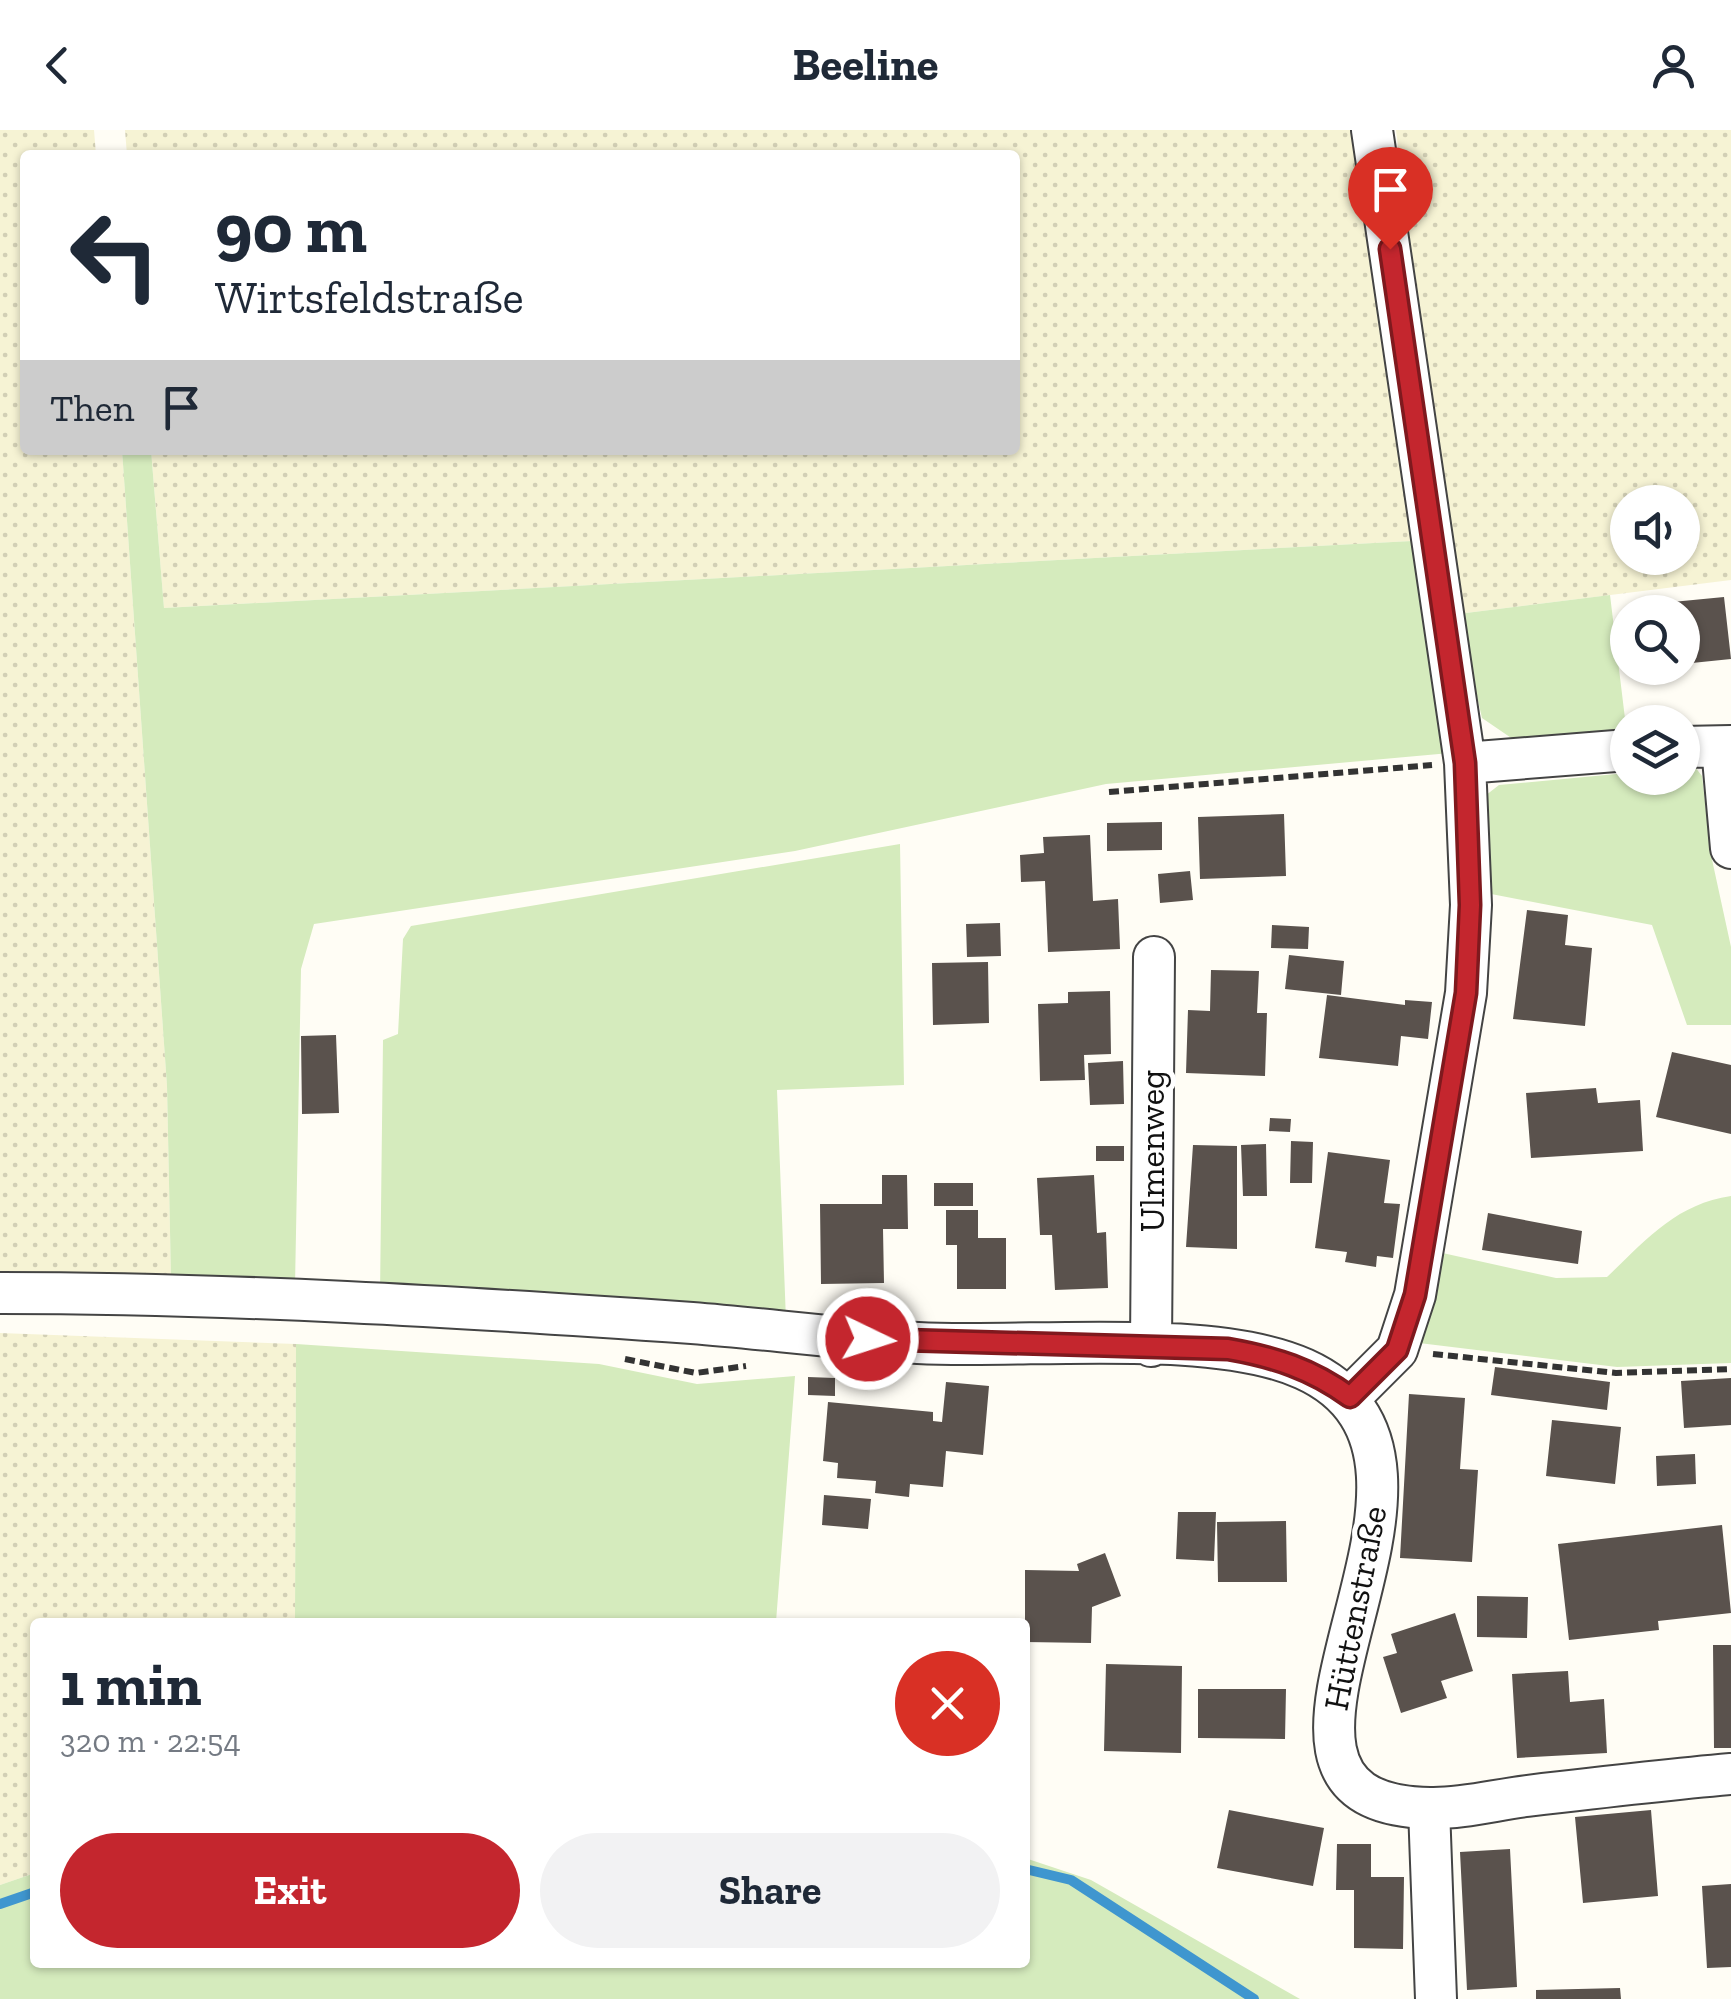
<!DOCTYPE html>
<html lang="en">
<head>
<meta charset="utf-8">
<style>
  :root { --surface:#fff; --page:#f2f2f3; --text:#1f2937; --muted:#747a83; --accent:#c4262e }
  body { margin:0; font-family:"Zilla Slab",serif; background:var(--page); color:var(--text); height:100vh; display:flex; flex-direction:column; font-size:38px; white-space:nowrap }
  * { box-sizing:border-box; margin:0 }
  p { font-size:32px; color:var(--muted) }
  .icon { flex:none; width:55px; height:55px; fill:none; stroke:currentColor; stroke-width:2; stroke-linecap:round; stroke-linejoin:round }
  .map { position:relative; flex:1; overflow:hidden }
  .panel { position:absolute; left:30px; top:1488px; width:1000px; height:350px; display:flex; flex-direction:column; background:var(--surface); border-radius:10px; box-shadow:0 2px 8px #0004 }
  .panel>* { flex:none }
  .guide { position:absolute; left:20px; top:20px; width:1000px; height:305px; border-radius:10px; box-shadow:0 2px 8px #0004; background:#fff; color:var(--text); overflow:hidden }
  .fabs { position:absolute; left:1610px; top:355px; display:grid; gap:20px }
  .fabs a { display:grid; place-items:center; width:90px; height:90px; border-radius:50%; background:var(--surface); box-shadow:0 2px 8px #0004; font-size:50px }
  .pin { position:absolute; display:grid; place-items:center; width:85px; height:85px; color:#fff; margin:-102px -42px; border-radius:50% 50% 50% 0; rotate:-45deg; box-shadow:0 0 10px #0007 }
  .pin .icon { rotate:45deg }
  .me { position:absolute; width:110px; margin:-55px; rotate:94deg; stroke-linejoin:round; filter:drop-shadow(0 0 8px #0008) }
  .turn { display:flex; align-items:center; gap:35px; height:210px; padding:0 30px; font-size:45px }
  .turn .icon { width:130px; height:130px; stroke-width:2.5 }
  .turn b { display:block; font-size:70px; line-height:85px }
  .then { display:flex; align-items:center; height:95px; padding:0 30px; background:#0003; gap:20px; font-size:38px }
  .round { display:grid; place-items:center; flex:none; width:105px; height:105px; border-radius:52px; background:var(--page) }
  .headline { display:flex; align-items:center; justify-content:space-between; height:170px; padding:0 30px }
  h1 { font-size:60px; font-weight:700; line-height:75px }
  .action { display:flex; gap:20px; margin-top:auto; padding:20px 30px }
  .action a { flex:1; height:115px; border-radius:60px; background:var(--accent); color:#fff; font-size:40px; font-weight:700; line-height:115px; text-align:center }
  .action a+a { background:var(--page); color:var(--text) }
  header { display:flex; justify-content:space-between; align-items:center; height:130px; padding:0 30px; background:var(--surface); font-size:45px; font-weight:700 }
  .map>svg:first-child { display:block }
  .farmland { fill:url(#farmland-dots); fill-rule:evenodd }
  .grass { fill:#d5ebbd }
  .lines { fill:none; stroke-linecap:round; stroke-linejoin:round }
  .stream { stroke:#3f96cf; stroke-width:10 }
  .building { fill:#5a524d }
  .minor-casing { stroke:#444; stroke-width:44 }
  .path { stroke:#333; stroke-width:6; stroke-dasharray:10 5; stroke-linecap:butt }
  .minor { stroke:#fff; stroke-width:40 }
  .route-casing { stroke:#7f191e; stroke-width:25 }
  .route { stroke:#c4262e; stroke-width:18 }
  .labels { text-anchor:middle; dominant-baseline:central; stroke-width:10; stroke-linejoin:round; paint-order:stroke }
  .street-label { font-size:35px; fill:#111; stroke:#fff }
</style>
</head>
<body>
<header><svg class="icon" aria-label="back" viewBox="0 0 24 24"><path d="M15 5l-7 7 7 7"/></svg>Beeline<svg class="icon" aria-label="person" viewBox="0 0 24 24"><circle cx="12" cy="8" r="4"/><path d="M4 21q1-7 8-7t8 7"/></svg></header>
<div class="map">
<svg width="1731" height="1869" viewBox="0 0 1731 1869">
  <defs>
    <pattern id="farmland-dots" width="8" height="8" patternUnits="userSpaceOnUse" patternTransform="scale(2.5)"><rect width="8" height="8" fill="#f6f3d4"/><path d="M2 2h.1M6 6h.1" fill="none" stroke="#d2cfb5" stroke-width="1.8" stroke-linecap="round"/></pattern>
  </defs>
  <rect width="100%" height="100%" fill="#fffdf5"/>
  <path class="farmland" d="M0,0H94L96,25H25V320H122L167,956L171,1149L0,1143Z
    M125,0H1355L1412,411L164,478L151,320H1015V25H127Z
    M1396,0H1731V450L1458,484ZM1628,372H1682V428H1628Z
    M0,1203L296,1214L295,1492H35V1743L0,1755Z"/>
  <path class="grass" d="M122,320H151L164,478L1412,411L1450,623L1106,654L795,721L314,794L301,839L295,1156L171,1149L167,956Z
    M1610,465L1627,605L1523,616L1482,588L1458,484Z
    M1695,637L1702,646L1711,725L1731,817V895H1687L1652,795L1486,763L1481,669L1499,655L1627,643L1628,648H1682L1683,638Z
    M900,714L904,955L777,960L786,1190L380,1165L383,910L398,904L403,809L411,796Z
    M1731,1066V1233L1617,1237L1419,1213L1438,1122L1556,1148L1607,1147C1646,1110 1676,1074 1731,1066Z
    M296,1214L599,1234L697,1254L795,1246L776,1492H295Z
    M1025,1728L1091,1750L1300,1869H0V1755L35,1743V1832H1025Z"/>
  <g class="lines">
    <path class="stream" d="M1025,1739L1071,1750L1254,1869
      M0,1774L35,1762"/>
  </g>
  <path class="building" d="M1724,467L1731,529L1682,534V482H1663L1662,473Z
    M1284,684L1286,746L1200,749L1198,687Z
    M1162,692V720L1107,721V693Z
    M1090,705L1093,771L1118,769L1120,819L1048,822L1045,751L1021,752L1020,725L1044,723L1043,707Z
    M1190,741L1193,770L1160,773L1158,744Z
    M1527,780L1568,785L1565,815L1592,818L1585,896L1513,889Z
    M1000,793L1001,826L967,827L966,794Z
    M1272,795L1309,797L1308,819L1271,818Z
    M1289,825L1344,831L1341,865L1285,859Z
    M988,832L989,893L933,895L932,833Z
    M1211,840L1259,841L1257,883H1267L1265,946L1186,943L1188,880L1210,881Z
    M1110,861L1111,924L1084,925L1085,950L1040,951L1038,874L1068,873V862Z
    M1327,865L1405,875V870L1432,872L1428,909L1401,906L1398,936L1319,928Z
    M336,905L339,983L302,984L301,906Z
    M1672,922L1731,935V1004L1656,987Z
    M1123,931L1124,974L1090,975L1088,933Z
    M1596,958L1598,973L1640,970L1643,1021L1531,1028L1526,963Z
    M1270,988L1291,989L1290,1002L1269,1001Z
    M1291,1011L1313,1012L1312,1053H1290Z
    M1266,1014L1267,1066H1243L1241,1015Z
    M1193,1015L1237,1016V1119L1186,1117Z
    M1096,1016H1124V1031H1096Z
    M1328,1022L1390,1030L1384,1073L1400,1074L1393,1128L1377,1126L1376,1137L1345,1132L1347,1122L1315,1118Z
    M882,1045H907L908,1099H883L884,1153L821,1154L820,1074H882Z
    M1094,1045L1097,1103L1106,1102L1108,1158L1055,1160L1052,1105H1040L1037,1048Z
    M934,1053H973V1076H934Z
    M946,1080H978V1108H1006V1159H957V1115H946Z
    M1488,1083L1582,1101L1578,1134L1482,1120Z
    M1495,1237L1610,1252L1607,1280L1491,1265Z
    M808,1247L835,1248V1266L808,1265Z
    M1731,1248V1295L1684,1298L1681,1251Z
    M946,1252L989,1256L983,1325L946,1321L943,1357L910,1354L909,1367L875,1363L876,1351L837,1348L838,1333L823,1331L828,1272L933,1282V1291L942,1292Z
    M1409,1264L1465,1268L1460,1339L1478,1340L1472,1432L1400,1428Z
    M1552,1290L1621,1297L1615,1354L1546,1346Z
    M1695,1324L1696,1354L1657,1356L1656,1326Z
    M824,1365L871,1369L868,1399L822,1395Z
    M1178,1382H1216L1214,1431L1176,1429Z
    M1286,1391L1287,1452H1218L1217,1392Z
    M1722,1395L1731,1483L1658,1491L1659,1500L1569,1510L1558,1414Z
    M1105,1423L1121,1466L1092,1477L1091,1513L1025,1512V1440L1079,1441L1077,1434Z
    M1477,1466L1528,1467L1527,1508L1477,1507Z
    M1455,1483L1473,1541L1441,1551L1447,1568L1401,1583L1383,1527L1397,1523L1391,1504Z
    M1713,1515H1731V1618H1714Z
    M1106,1534L1182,1536L1181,1623L1104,1621Z
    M1568,1541L1570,1572L1604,1569L1607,1623L1517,1628L1512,1544Z
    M1198,1559H1286L1285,1609L1198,1608Z
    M1229,1680L1324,1698L1313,1756L1217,1738Z
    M1651,1680L1658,1766L1583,1773L1575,1687Z
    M1337,1714H1371V1747H1404L1403,1819L1354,1818V1760H1336Z
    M1510,1719L1517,1857L1467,1860L1460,1722Z
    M1731,1754V1837L1707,1838L1702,1756Z
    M1620,1858L1621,1869H1536V1860Z"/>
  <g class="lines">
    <defs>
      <path id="minor" d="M1682,617L1731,616
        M1722,617L1731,718
        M1465,633L1628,620
        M0,1163C231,1163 462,1177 692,1193C767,1199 842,1209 918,1213C1024,1219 1212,1197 1304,1239C1512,1333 1185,1674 1430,1678C1462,1679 1495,1670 1527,1666C1595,1658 1663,1650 1731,1644
        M1151,1216L1154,827
        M1350,1267L1397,1220L1415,1165L1466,863L1471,775L1465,633L1372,0
        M1429,1678L1436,1869"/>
    </defs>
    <use href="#minor" class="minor-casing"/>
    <path class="path" d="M1109,662L1432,635
      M1433,1224L1616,1243L1731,1239
      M625,1229L696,1243L746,1236"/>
    <use href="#minor" class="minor"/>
  </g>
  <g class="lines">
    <defs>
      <path id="route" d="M868,1209L1228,1219C1274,1227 1312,1239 1350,1267L1397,1220L1415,1165L1466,863L1470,775L1465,633L1390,119"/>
    </defs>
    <use href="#route" class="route-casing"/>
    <use href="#route" class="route"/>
  </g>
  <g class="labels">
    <g class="street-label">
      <text transform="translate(1152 1021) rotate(-90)">Ulmenweg</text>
      <text transform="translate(1355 1478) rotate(-79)">Hüttenstraße</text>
    </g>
  </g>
</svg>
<div class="fabs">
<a><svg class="icon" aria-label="sound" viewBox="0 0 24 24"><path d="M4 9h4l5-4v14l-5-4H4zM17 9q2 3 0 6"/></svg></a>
<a><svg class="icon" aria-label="search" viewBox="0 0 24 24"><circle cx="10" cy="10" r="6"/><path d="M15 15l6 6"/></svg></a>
<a><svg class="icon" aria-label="layers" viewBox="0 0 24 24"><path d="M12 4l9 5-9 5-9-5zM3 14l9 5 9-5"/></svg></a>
</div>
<div class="pin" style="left:1390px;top:119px;background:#d93025"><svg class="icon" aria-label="arrive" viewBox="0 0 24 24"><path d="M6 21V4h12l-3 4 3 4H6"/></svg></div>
<svg class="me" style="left:868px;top:1209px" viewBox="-20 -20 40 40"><circle r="17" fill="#c4262e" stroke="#fff" stroke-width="3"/><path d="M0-11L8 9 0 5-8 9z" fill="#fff"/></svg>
<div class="guide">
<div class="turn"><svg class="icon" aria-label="left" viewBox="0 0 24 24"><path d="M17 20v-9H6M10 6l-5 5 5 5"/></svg><div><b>90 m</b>Wirtsfeldstraße</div></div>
<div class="then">Then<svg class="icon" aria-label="arrive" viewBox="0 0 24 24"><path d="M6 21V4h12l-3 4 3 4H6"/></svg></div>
</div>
<section class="panel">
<div class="headline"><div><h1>1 min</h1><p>320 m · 22:54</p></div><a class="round" style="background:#d93025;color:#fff"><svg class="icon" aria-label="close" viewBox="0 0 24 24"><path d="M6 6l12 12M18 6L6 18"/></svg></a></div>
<div class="action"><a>Exit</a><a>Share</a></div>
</section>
</div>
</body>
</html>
